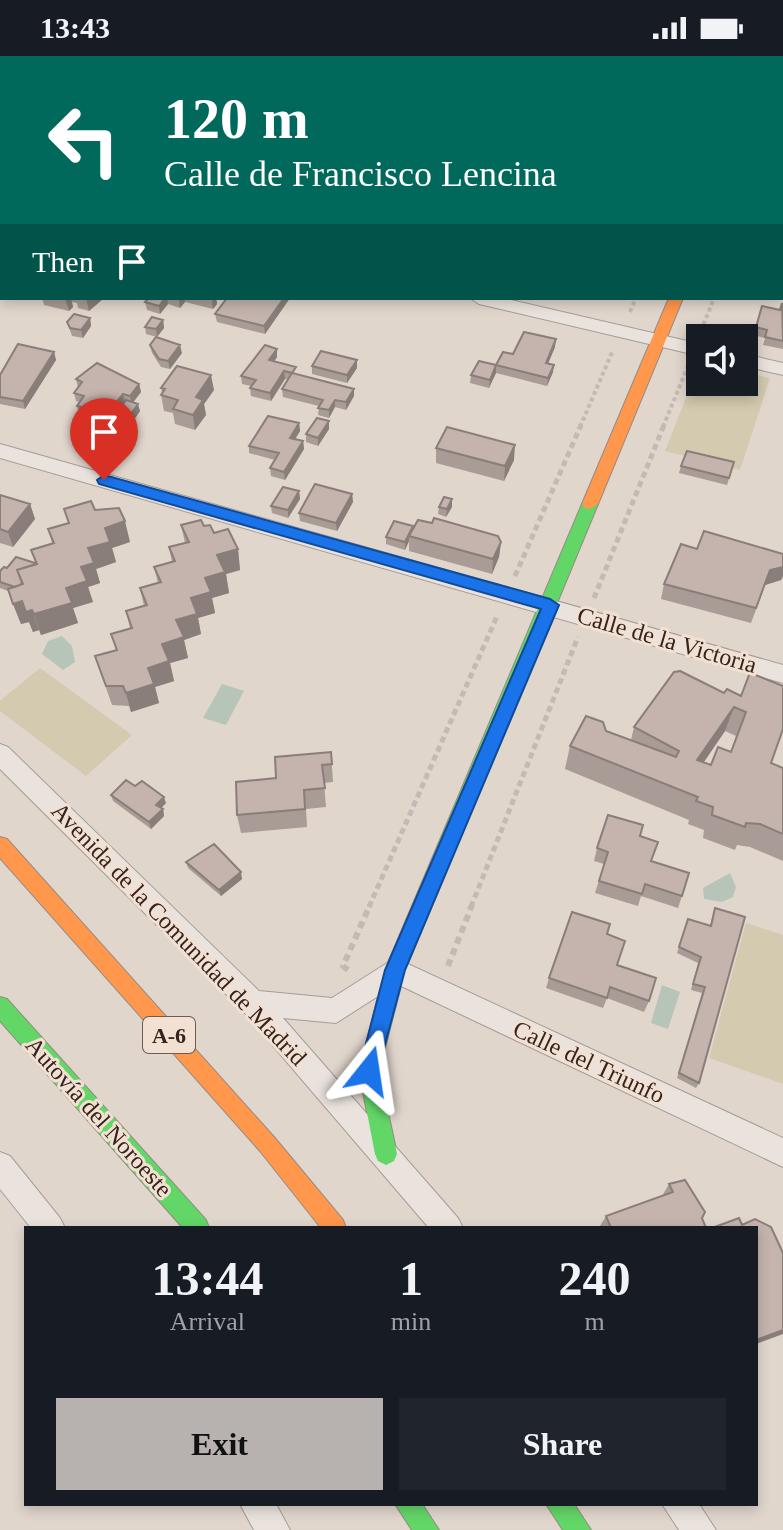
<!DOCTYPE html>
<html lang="en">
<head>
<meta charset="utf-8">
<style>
  :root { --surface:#171b24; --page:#20242c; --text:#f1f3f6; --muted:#9ea1a6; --accent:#b7b2b0 }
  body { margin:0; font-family:Georgia,serif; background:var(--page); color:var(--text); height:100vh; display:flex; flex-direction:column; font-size:30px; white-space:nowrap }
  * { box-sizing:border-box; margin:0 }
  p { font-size:26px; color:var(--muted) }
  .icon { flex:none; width:44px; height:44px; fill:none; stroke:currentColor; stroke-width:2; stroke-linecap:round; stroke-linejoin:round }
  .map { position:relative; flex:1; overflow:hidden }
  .drawer { position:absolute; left:24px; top:1170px; width:734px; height:280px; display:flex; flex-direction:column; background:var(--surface); border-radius:0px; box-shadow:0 4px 12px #0003 }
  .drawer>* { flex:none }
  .guide { position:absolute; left:0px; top:0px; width:784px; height:244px; box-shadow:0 4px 12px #0003; background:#00695c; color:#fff; overflow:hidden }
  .tools { position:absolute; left:686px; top:268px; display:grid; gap:16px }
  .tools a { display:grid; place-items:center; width:72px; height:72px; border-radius:0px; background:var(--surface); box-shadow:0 4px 12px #0003; font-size:40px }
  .pin { position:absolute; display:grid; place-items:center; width:68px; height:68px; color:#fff; margin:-82px -34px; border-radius:50% 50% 50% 0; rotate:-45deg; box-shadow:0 0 8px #0007 }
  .pin .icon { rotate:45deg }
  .me { position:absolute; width:88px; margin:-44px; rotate:15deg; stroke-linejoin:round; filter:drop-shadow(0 0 6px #0008) }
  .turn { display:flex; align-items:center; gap:28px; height:168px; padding:0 32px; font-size:36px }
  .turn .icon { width:104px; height:104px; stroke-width:2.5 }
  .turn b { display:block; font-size:56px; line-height:68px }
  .then { display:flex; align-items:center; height:76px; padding:0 32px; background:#0003; gap:16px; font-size:30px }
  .eta { display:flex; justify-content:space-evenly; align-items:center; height:136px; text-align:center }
  .eta b { font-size:48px; font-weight:700; line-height:56px }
  .cta { display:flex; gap:16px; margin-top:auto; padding:16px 32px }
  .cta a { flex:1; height:92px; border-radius:0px; background:var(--accent); color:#111; font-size:32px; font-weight:700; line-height:92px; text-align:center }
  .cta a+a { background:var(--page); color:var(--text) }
  .status { display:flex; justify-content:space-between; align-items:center; height:56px; padding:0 40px; background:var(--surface); direction:ltr }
  .status svg { height:22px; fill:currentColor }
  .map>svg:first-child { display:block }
  .green { fill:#d3caaf }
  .water { fill:#b7c4b8 }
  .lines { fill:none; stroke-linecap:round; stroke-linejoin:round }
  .street-casing { stroke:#a69c96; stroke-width:2 }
  .fast-casing { stroke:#968b85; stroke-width:2 }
  .slow-casing { stroke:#968b85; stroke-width:2 }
  .path-far2 { stroke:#c2bab4; stroke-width:4; stroke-dasharray:4 3; stroke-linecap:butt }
  .path-far1 { stroke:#c2bab4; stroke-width:5; stroke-dasharray:6 4; stroke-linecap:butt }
  .path { stroke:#c2bab4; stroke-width:6; stroke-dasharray:7 5; stroke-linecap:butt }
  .street { fill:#eae3dd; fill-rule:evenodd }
  .fast { fill:#63d668; fill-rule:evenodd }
  .slow { fill:#ff974d; fill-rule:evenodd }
  .wall { fill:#a99b95; fill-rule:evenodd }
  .shaded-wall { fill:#897e79 }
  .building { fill:#c4b4ad; stroke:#897e79; stroke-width:2; fill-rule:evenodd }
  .route { fill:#1a73e8; stroke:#114b97; stroke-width:2 }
  .labels { text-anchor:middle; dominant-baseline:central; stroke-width:6; stroke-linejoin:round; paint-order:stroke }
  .shield { fill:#f2e1d2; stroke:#6d5c54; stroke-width:2 }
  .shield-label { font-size:22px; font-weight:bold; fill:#34231e }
  .street-label { font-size:24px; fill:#34231e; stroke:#f2e1d2 }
</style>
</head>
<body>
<div class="status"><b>13:43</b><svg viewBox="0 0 49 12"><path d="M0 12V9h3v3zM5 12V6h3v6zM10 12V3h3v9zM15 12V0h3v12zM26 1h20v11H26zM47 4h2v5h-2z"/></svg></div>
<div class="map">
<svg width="783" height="1474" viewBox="0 0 783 1474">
  <rect width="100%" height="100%" fill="#e1d6cc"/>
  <path class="green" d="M700,306V326H744V316L770,322L740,414L665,395Z
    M40,612L132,679L86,720L0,655V645Z
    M746,867L783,879V1028L709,1002Z"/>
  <path class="water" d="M62,580L72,590L75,606L63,614L42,598L48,585Z
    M222,628L244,635L226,669L203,662Z
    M730,817L736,831L733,841L722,846L704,843L703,832Z
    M662,929L680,936L668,973L651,967Z"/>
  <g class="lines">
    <defs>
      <path id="street" d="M136,0H152L135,2Z
        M341,0H365L367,2H343Z
        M767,0H783L766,2Z
        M782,83H783V93H782Z
        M0,128H2V138H0Z
        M470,242H503L700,288V300L479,248Z
        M744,298L783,307V319L744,310Z
        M0,388L783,609V627L0,402Z
        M0,688L8,691L259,935L332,942L395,902L783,1082V1111L397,928L336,967L283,962L458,1162L463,1172H429L244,956L0,713Z
        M0,1096L10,1100L60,1162L65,1172H31L0,1133Z
        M240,1448H276L290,1474H254Z
        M662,1448H699L716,1474H679Z"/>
      <path id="fast" d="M590,443L598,448L405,914L379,1015L397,1098L394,1105L386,1109L378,1105L375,1098L359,1015L385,914L582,448Z
        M0,941L7,943L206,1164L209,1172H183L0,965Z
        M395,1448H422L439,1474H412Z
        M546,1448H574L591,1474H563Z"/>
      <path id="slow" d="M669,242H683L598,448L590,453L585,452L582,448Z
        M0,781L7,783L274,1081L343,1164L346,1172H321L260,1095L0,802Z"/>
    </defs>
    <use href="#street" class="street-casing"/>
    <use href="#fast" class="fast-casing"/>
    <use href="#slow" class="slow-casing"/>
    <path class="path-far2" d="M630,256L636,242
      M701,275L714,242
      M580,371L613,294
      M663,371L688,310"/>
    <path class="path-far1" d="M515,520L581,369
      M594,542L664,369
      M369,851L498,558
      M471,851L578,581"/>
    <path class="path" d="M448,910L472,849
      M348,914L343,910L370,849"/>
    <use href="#street" class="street"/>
    <use href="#fast" class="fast"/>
    <use href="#slow" class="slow"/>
  </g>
  <path class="wall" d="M5,0H54L52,2H6Z
    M0,34H2V49H0Z
    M0,75H2V107L0,106Z
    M42,242H104L89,255L78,252L77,247L72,246L73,251L69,255L44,249Z
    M149,242H216L217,248L213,253L185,246L180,252L168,248L160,258L147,254L145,246Z
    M227,242H290L265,278L217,266L215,258Z
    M783,247V293L763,289L765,282L753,279L762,250L780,254Z
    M90,262L91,270L83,282L72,280L67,266Z
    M163,264L164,272L157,281L146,278L145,271Z
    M150,289L182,297L170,313L161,311L152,297Z
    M555,291L548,307L553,316L547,330L496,317V309L513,298Z
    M277,293V301L274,305L296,318L354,333V340L346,354L335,351L329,362L318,359L319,350L283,341L282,333L288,323H285L271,345L251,340L250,332L251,330L242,328L241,320Z
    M54,296L56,304L25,353L0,348V319Z
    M357,304V312L347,327L312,318V310Z
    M496,317L489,332L470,327L471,319Z
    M76,323L139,328L141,336L133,346L140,355L120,384L107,381L105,373L125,346L109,366L79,358L77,350L80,346L76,345L74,337L78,332Z
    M161,332L214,334L204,348L206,359L195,374L175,368L173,357L164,355L161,339L162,337Z
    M299,367L300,375L295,383L303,385L304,393L285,424L271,420L270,412L275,404L249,397V390Z
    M329,373L318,390L306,386V378Z
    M436,392L514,404L504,425L436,407Z
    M734,406L727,429L679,417L681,410Z
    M299,435L300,443L288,462L272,457L271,450Z
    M352,438L353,446L337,475L300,465L299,457Z
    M0,439L30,448L35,463L13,491L0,487Z
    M452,443V451L446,461L438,458L439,451Z
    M64,453L95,454L130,486L112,492L116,506L96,513L100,527L88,531L93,546L73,552L78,567L41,579L39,574L33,576L29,566L21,568L8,535L0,532V515L7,512L36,508L31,494L52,487L48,473L68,467Z
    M181,469L204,470L238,493L240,514L226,518L229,537L212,542L215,557L198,562L201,578L184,584L188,602L170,607L174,625L155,631L159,647L131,656L129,650L112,649L95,600L116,594L111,578L130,572L126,555L144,550L140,532L158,527L154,511L172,506L169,491L185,487Z
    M413,470V473L501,486L499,501L492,518L409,495V485L405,494L386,488V481Z
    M697,493L783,498V520L781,524L765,529L751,567L661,543L664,528Z
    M749,619L771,707L783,712V805L750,791L737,789L735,794L703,782L704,774L688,768L689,764L565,713L570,690L606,675L631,684L634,671L724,637L741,640ZM725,675L736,680L731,696L711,709L703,707Z
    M331,696L333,726L324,727L326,751L306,753L307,771L241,777L237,759L276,722Z
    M135,730L166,747L161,752L163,753L164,760L151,773L113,745L111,739Z
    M597,792L651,805L682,840L678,852L641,840L638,850L595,837L604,808L594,805Z
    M186,806L242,823L221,840L188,812Z
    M715,852L699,1027L696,1032L677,1022L702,937L691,934L698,907L677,897L686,869L710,870Z
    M607,878L617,909L649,945L644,956L607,942L603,952L546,932L549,922Z
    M669,1128L702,1162L706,1172H600V1170L606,1160L662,1140Z"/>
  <path class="shaded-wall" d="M31,0H43V2H32Z
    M65,242H71L73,251L69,255Z
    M86,242H104L89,255Z
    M165,242H167L168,248L160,258L159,250Z
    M180,242H184L185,246L180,252L179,244Z
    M214,242H216L217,248L213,253L212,245Z
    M284,242H290L265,278L264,270Z
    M90,262L91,270L83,282L81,274Z
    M163,264L164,272L157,281L156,273Z
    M556,283L555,291L545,315L546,307Z
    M180,289L182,297L170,313L168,305Z
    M277,293V301L270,312L269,304Z
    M54,296L56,304L25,353L23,345Z
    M357,304V312L347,327V319Z
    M496,309V317L489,332L490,324Z
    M554,309L553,316L547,330L548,322Z
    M284,315L285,323L271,345L270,337Z
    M211,319L214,334L204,348L206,359L195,374L193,359L196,341Z
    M139,328L141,336L132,348L130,340Z
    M354,333V340L346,354V346Z
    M123,338L125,346L109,366L107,358Z
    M335,344V351L329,362V354Z
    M138,348L140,355L120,384L118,376Z
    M329,365V373L318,390V382Z
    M299,367L300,375L291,390L290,382Z
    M303,385L304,393L285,424L284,416Z
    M515,389L514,404L504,425L505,410Z
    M299,435L300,443L288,462V454Z
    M352,438L353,446L337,475L336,467Z
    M452,443V451L446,461L447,453Z
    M30,448L35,463L13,491L8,476Z
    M125,465L130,486L112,492L116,506L96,513L100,527L88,531L93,546L73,552L78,567L41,579L34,558L81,511L88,492L105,472Z
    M413,470V477L409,480V485L405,494V486Z
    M501,486L499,501L492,518L493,503Z
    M238,493L240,514L226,518L229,537L212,542L215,557L198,562L201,578L184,584L188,602L170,607L174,625L155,631L159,647L131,656L126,637L148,612L176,564L205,522L217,499Z
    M783,511V520L781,524L765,529L770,514Z
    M22,545L32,554L39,574L33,576L29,566L21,568L13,548Z
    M734,651L725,675L689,728L697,704Z
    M164,741L166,747L158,755L156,749Z
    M163,753L164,760L151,773L149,766Z
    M241,816L242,823L221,840L219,834Z
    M783,1274V1278L756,1288V1284Z"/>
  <path class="building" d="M602,0H618L629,2H601Z
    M2,16V34H0V18Z
    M0,75H2V86L0,85Z
    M149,242H165L159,250L145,246Z
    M227,242H284L264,270L215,258Z
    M782,247L783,285L765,281L767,274L756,271L762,250L780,254Z
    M74,258L90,262L81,274L70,272L67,266Z
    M152,261L163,264L156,273L145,271Z
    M524,276L556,283L546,307L554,309L548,322L496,309L503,296L513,298Z
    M156,281L180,289L168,305L159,303L150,289Z
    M18,288L54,296L23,345L0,341V319Z
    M265,289L277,293L269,304L296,311L292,317L354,333L346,346L335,344L329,354L318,352L323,344L282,333L292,317L284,315L270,337L250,332L256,324L241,320Z
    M321,295L357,304L347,319L312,310Z
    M479,305L496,309L490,324L471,319Z
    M97,307L139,328L130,340L123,338L107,358L77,350L84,340L74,337L82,326L76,323Z
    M177,310L211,319L196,341L203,344L193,359L173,353L178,344L161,339L165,333L161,332Z
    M126,344L138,348L118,376L105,373Z
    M268,360L299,367L290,382L303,385L284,416L270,412L279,397L249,390Z
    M317,362L329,365L318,382L306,378Z
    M447,371L515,389L505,410L436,392Z
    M687,395L734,406L729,422L681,410Z
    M315,428L352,438L336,467L299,457Z
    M283,431L299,435L288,454L271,450Z
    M0,439L30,448L8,476L0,473Z
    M444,441L452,443L447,453L439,451Z
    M91,445L95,454L119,452L125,465L105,472L110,486L88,492L94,507L81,511L87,525L66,532L72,547L34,558L32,554L26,556L22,545L13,548L8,533L23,528L17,514L37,508L31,494L54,487L48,473L69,467L64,453Z
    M434,462L498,480L501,486L493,503L409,480L418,464L432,467Z
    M201,464L204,470L210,469L214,477L228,473L238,493L217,499L225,516L205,522L211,536L191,542L197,558L176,564L184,581L162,588L169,605L148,612L154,628L126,637L123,630H106L95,600L117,594L111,578L132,572L126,555L147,549L140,532L161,526L154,511L175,505L169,491L189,486L181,469Z
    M394,465L413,470L405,486L386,481Z
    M704,475L783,498V511L770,514L756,552L664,528L681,488L697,493Z
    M16,501L35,507L33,509L17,514L22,527L20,529L15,531L0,526V515L4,511L7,512Z
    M680,615L724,637L727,633L741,640L749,619L753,618L783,630V673L771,707L783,712V778L760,768L746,767L745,771L712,759L713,751L696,745L698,741L570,690L586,660L603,666L606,675L676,701L679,695L634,671L674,616ZM734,651L746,656L731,696L718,691L711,709L697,704Z
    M331,696L332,708L322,709L325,732L304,734L305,753L237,759L236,726L276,722L275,701Z
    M126,724L135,730L142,725L164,741L156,749L163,753L149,766L111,739Z
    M608,759L643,769L640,780L658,786L651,805L689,817L682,840L645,828L642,838L599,825L608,796L597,792Z
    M214,788L241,816L219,834L186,806Z
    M715,852L745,861L699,1027L679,1017L705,931L693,928L701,901L679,891L688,863L711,870Z
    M572,856L610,868L607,878L625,885L617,909L656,922L649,945L610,931L607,942L549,922Z
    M685,1124L705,1156L702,1162L706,1172H611L606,1160L673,1136L669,1128Z
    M739,1162L742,1169L755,1163L771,1171L783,1197V1274L756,1284V1172H712Z"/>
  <path class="route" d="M104,419L550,543L559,549L405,914L376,1022L369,1025L362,1022L359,1015L385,914L541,553L99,428L97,424Z"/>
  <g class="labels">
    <rect class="shield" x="143" y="961" width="52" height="36" rx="6"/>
    <g class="shield-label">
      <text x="169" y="979">A-6</text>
    </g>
    <g class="street-label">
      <text transform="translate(667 584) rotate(16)">Calle de la Victoria</text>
      <text transform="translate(179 878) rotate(46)">Avenida de la Comunidad de Madrid</text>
      <text transform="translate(589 1006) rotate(25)">Calle del Triunfo</text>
      <text transform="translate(99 1061) rotate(48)">Autovía del Noroeste</text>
    </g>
  </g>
</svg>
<div class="tools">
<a><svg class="icon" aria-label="sound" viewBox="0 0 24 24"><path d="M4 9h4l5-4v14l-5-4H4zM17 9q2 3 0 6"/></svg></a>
</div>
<div class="pin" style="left:104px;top:424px;background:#d93025"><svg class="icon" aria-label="arrive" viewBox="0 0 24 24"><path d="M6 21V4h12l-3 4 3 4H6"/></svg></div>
<svg class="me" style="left:369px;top:1015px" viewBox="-20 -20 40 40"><path d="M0-17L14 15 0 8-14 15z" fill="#1a73e8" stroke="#fff" stroke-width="4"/></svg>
<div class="guide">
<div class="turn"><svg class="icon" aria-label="left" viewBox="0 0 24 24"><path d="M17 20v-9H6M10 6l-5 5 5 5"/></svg><div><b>120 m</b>Calle de Francisco Lencina</div></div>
<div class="then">Then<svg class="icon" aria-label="arrive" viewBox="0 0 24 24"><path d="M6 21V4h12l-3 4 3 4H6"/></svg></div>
</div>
<section class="drawer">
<div class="eta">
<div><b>13:44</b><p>Arrival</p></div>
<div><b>1</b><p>min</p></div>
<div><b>240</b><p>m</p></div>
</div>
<div class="cta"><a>Exit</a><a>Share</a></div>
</section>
</div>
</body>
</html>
